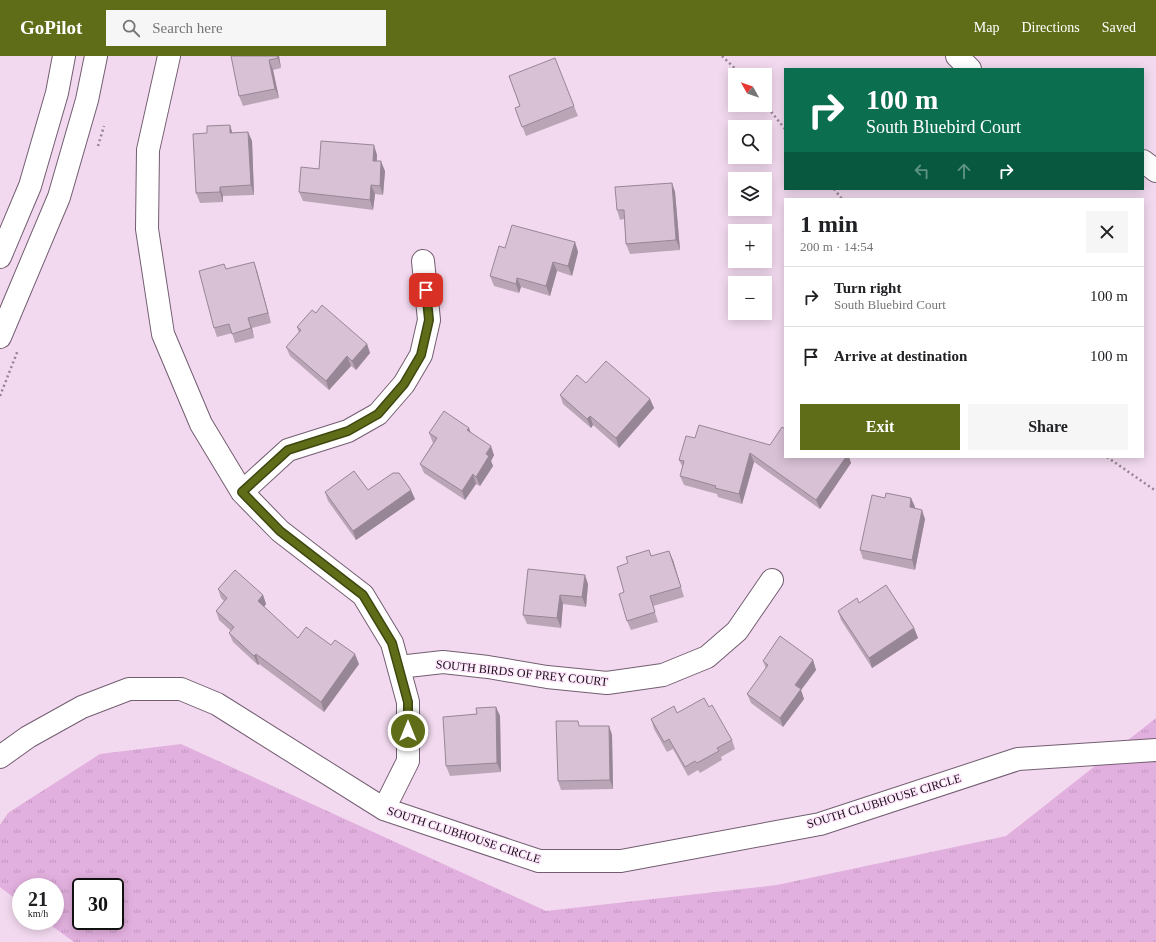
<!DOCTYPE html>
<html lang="en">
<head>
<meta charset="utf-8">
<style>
  :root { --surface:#fff; --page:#f6f6f6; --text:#202124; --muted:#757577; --line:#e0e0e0; --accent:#5f6d18 }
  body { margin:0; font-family:Georgia,serif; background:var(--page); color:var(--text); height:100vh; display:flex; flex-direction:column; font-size:15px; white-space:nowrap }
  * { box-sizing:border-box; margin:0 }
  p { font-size:13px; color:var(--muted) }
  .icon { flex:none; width:22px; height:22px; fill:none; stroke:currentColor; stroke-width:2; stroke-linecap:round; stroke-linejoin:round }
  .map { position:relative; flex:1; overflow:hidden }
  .panel { position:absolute; left:784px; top:142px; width:360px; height:260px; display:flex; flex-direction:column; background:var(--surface); border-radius:0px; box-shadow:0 2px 10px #0003 }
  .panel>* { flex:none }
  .guide { position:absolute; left:784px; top:12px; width:360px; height:122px; border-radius:0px; box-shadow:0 2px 10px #0003; background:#0b6e4f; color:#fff; overflow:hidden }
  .needle { width:26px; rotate:310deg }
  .controls { position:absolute; left:728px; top:12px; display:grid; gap:8px }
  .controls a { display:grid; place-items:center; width:44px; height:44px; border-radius:0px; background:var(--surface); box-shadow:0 2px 10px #0003; font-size:20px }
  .speed { position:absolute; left:12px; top:822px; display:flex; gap:8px; font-size:20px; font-weight:700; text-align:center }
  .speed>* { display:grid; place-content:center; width:52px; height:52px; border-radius:50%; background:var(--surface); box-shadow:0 2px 10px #0003; line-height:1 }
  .speed small { font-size:10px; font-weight:400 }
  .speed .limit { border:2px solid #111; border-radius:6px; background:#fff; color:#111 }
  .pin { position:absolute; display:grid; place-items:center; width:34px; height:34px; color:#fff; margin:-17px; border-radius:8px; box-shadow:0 2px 6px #0006 }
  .me { position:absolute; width:44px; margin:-22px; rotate:0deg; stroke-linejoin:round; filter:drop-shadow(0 0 3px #0008) }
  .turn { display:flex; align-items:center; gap:14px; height:84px; padding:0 16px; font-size:18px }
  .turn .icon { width:52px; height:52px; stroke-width:2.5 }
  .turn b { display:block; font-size:28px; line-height:34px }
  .lanes { display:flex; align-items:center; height:38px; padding:0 16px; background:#0003; justify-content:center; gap:20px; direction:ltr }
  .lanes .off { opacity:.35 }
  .round { display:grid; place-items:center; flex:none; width:42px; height:42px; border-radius:0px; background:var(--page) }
  .head { display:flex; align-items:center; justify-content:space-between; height:68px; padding:0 16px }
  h1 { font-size:24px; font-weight:700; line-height:30px }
  .action { display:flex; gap:8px; margin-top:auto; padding:8px 16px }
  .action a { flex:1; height:46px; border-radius:0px; background:var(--accent); color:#fff; font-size:16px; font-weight:700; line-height:46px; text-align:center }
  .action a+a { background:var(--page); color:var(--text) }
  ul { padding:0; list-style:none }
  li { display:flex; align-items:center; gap:12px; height:60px; padding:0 16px; border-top:1px solid var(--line) }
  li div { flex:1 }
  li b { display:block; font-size:15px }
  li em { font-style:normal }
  header { display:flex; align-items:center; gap:24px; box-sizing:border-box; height:56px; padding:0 20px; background:var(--accent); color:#fff }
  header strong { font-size:19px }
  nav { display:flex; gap:22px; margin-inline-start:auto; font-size:14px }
  .search { width:280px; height:36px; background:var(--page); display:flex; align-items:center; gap:10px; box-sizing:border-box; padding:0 14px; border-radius:0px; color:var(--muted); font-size:15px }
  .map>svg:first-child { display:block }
  .grass { fill:url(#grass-tufts); fill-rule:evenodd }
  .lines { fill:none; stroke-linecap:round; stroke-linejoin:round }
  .minor-casing { stroke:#735e71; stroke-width:24 }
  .path { stroke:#948392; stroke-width:2.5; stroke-dasharray:2 3; stroke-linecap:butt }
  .minor { stroke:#fff; stroke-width:22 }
  .wall { fill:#baa5b7 }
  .shaded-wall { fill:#978695 }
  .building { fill:#d8c0d5; stroke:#978695 }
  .route-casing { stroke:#3e4710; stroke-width:10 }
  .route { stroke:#5f6d18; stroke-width:7 }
  .labels { text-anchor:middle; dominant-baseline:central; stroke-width:3; stroke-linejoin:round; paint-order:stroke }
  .street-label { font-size:12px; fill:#160e15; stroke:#ffe6fc }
</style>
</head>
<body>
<header>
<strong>GoPilot</strong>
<div class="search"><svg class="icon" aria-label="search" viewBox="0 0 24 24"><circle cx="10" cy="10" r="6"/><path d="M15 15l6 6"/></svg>Search here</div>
<nav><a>Map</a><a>Directions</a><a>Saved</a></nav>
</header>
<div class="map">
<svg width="1156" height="886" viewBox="0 0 1156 886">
  <defs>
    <pattern id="grass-tufts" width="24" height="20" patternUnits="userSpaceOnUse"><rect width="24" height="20" fill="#e2b0de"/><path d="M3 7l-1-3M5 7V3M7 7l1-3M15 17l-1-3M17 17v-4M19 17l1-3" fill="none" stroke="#c196be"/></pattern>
  </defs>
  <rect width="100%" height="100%" fill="#f2d9ef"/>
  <path class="grass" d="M1156,662V886H74L45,865H55V831H21V847L0,831V769L8,757L100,698L181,688L546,855L777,829L1006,780ZM81,831H115V865H81Z"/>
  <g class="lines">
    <defs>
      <path id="minor" d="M169,0L148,94L147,173L163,278L201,368L242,436L280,475L363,539L392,587L408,646V705L384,753
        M957,0L970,13
        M1143,105L1156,115
        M0,201L30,130L57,37L64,0
        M0,281L59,141L87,44L96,0
        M242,436L288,394L348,375L378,358L404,328L421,299L429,264L423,205
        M399,611L443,606L488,611L547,621L607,627L663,619L707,601L737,575L772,524
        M0,701L28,681L82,651L129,633H181L217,648L384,753L539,805H621L820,768L1018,703L1156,694"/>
    </defs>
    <use href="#minor" class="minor-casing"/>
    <path class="path" d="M722,0L742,19
      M765,48L785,73
      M98,90L104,70
      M834,133L842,143
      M0,340L18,294
      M1107,401L1156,435"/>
    <use href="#minor" class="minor"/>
  </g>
  <path class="wall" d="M231,0H279L281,12L273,14L279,42L243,50L239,40Z
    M509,20L574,50L578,60L526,80L515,52L520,50Z
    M230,69L232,77L248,76L252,85L254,139L223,140V146L200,147L196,137L207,77Z
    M377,99V105L385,115L383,139L375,138L373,154L303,145L299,136L319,113Z
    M672,127L675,136L680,194L630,198L626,188L624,163L620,164L617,154Z
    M575,186L578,196L572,220L557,215L550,240L521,231L519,237L494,230L490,220L505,192Z
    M226,213L257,215L271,267L252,272L254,282L235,287L232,277L217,281L214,272Z
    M316,257L367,288L370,297L356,314L351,310L329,334L290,300L286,291L299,277L297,271Z
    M586,327L650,343L654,352L619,392L593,369L591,372L563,348L560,339Z
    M469,372L471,377L494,399L491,405L493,410L480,430L476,428L465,444L424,417L420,408L433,387L429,377Z
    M695,382L785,401H849L851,407L820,453L754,406L742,448L718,441L717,438L684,429L680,420L683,412L679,404Z
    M325,436L415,443L356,484L328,445Z
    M885,442H911L915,451V452L925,463L915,514L863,503L860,494Z
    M649,494L651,500L673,504L684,541L653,550L658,566L631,574L627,565L624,536L628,507Z
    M528,513L588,528L586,551L563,548L561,572L527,568L523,559Z
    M218,533L263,539L266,548L264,551L298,582L331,589L359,608L324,656L259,608L258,609L233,586L229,577L231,575L219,564L216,555L224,545L221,542Z
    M859,547L914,572L918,582L872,612L841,564L838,555Z
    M813,604L816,614L801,634L804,643L783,671L751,647L747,638L766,613L763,605Z
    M496,651L500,660L501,716L450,720L446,710L477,658Z
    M709,651L732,684L735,693L721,701L722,704L700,717L698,714L688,720L673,693L667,696L654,673L651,663L677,657Z
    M580,670H609L612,679L613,733L561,734L558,725Z"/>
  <path class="shaded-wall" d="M277,0H279L281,12L278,2Z
    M269,4L273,14L279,42L275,33Z
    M230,69L233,79L230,77Z
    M248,76L252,85L254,139L251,129Z
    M374,89L377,99L376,114L373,105Z
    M381,105L385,115L383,139L380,130Z
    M672,127L675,136L680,194L676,184Z
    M371,129L375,138L373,154L370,144Z
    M220,131L223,140V146L220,136Z
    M575,186L578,196L572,220L568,210Z
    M254,206L257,215L271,267L268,257Z
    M553,206L557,215L550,240L546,230Z
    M517,222L521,231L519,237L516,228Z
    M248,262L252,272L254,282Z
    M367,288L370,297L356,314L352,305Z
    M347,300L351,310L329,334L326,325Z
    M650,343L654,352L619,392L616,382Z
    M590,360L593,369L591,372L587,363Z
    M469,372L472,381L467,374Z
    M491,390L494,399L491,405L493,410L480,430L476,421L486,398Z
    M750,397L754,406L742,448L739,438Z
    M846,401H849L851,407L820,453L816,444Z
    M473,418L476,428L465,444L462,435Z
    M411,434L415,443L356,484L353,475Z
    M911,442L915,451L913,461L910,451Z
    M922,454L925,463L915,514L912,504Z
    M669,495L673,504L684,541L681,531Z
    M585,519L588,528L586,551L582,541Z
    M263,539L266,548L261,555L258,545Z
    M560,539L563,548L561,572L557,562Z
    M914,572L918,582L872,612L869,602Z
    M256,598L259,608L258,609L254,600Z
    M355,598L359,608L324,656L321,646Z
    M813,604L816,614L801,634L804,643L783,671L780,662L795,629Z
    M496,651L500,660L501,716L497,707Z
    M609,670L612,679L613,733L610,724Z"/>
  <path class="building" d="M231,0H277L278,2L269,4L275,33L239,40Z
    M555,2L574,50L522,71L515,52L520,50L509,20Z
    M230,69V77L248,76L251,129L220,131V136L196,137L193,78L207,77V70Z
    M321,85L374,89L373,105H381L380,130L371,129L370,144L299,136L301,111L319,113Z
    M672,127L676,184L626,188L624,154H617L615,131Z
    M512,169L575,186L568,210L553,206L546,230L517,222L516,228L490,220L499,190L505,192Z
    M254,206L268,257L248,262L251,272L232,278L229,268L214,272L199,215L224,208L226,213Z
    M322,249L367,288L352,305L347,300L326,325L286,291L301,274L297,271L312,254L316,257Z
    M606,305L650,343L616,382L590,360L587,363L560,339L577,319L586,327Z
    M444,355L469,372L467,374L491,390L486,398L489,400L476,421L473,418L462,435L420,408L437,382L429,377Z
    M699,369L770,389L782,371L785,373V401H846L816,444L750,397L739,438L715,432L716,430L680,420L684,405L679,404L686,380L695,382Z
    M354,415L368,434L393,417H399L411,434L353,475L325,436Z
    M886,437L911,442L910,451L922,454L912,504L860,494L872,439L885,442Z
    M649,494L651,500L669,495L681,531L650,540L655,556L627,565L619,538L624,536L617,511L628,507L626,501Z
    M528,513L585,519L582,541L560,539L557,562L523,559Z
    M235,514L263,539L258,545L298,582L306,571L331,589L335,584L355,598L321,646L256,598L254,600L229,577L234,571L216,555L227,542L218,533Z
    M886,529L914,572L869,602L838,555L857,542L859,547Z
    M780,580L813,604L795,629L801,633L780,662L747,638L768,609L763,605Z
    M704,642L709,651L712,649L732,684L717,692L719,695L697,707L695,705L685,711L669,683L664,686L651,663L674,650L677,657Z
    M496,651L497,707L446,710L443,661L477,658L476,652Z
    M556,665H578L579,670H609L610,724L558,725Z"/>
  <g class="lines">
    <defs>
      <path id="route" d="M408,675V646L392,587L363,539L280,475L242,436L288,394L348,375L378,358L404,328L421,299L429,264L426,234"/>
    </defs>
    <use href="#route" class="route-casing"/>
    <use href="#route" class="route"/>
  </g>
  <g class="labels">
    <g class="street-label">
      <text transform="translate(522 617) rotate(6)">SOUTH BIRDS OF PREY COURT</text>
      <text transform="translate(884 745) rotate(-17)">SOUTH CLUBHOUSE CIRCLE</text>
      <text transform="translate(464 779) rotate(18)">SOUTH CLUBHOUSE CIRCLE</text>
    </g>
  </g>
</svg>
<div class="controls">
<a><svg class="needle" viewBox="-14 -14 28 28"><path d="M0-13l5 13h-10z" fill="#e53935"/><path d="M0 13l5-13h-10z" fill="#757577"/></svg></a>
<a><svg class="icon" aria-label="search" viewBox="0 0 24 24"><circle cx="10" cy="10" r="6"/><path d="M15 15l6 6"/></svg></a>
<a><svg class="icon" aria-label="layers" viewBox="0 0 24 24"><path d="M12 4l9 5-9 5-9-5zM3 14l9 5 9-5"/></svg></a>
<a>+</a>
<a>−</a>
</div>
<div class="speed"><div>21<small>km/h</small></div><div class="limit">30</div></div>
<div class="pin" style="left:426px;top:234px;background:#d93025"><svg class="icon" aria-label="arrive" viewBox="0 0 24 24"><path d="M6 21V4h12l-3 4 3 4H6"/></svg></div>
<svg class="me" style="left:408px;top:675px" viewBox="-20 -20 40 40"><circle r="17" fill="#5f6d18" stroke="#fff" stroke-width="3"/><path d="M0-11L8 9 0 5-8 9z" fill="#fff"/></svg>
<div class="guide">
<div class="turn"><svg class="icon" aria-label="right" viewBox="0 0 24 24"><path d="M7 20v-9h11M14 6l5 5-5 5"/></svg><div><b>100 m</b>South Bluebird Court</div></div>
<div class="lanes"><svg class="icon off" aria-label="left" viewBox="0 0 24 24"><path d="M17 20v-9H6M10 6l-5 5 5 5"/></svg><svg class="icon off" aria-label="ahead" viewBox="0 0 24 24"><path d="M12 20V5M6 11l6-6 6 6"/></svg><svg class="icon" aria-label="right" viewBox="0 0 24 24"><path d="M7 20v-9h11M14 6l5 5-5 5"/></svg></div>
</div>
<section class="panel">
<div class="head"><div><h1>1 min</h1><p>200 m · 14:54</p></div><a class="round"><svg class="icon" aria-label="close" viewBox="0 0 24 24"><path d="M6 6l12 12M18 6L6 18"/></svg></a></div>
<ul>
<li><svg class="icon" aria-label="right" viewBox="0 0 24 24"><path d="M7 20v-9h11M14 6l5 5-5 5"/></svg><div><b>Turn right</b><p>South Bluebird Court</p></div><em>100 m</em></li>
<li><svg class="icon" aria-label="arrive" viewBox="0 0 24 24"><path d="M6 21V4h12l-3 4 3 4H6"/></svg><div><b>Arrive at destination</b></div><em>100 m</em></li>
</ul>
<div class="action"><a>Exit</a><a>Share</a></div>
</section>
</div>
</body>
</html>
